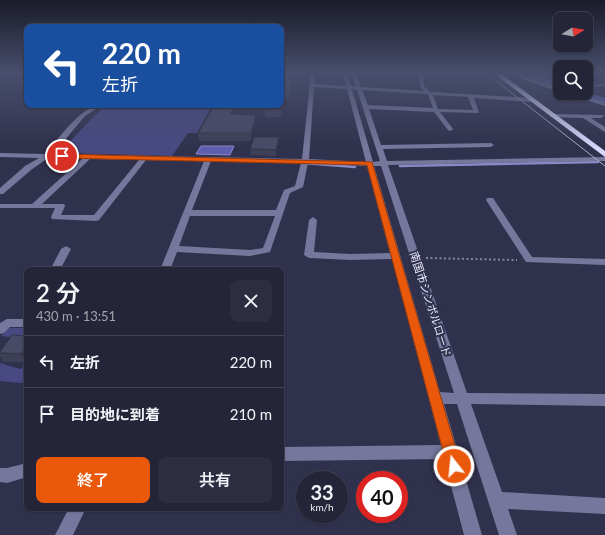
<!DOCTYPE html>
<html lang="ja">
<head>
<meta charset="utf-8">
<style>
  :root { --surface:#242539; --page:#2c2d41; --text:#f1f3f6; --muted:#a3a5ae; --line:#414253; --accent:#ea580c }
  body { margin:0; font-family:Lato,"Noto Sans JP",sans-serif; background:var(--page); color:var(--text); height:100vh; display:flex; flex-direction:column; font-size:15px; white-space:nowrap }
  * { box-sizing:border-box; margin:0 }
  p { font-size:13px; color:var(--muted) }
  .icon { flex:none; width:22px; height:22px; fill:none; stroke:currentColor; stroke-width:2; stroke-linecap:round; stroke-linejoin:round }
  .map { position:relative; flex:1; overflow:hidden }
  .panel { position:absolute; left:24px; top:267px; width:260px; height:244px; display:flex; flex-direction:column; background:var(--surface); border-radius:8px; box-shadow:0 1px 3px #0004,0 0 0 1px var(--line) }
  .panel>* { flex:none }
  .hud { position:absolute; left:24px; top:24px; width:260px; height:84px; border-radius:8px; box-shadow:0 1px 3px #0004,0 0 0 1px var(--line); background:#1a4fa0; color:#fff; overflow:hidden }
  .needle { width:26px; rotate:79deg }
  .controls { position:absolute; left:553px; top:12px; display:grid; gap:8px }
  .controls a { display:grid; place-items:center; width:40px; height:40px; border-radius:8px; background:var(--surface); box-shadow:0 1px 3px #0004,0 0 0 1px var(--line); font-size:20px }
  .speed { position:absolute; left:296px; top:471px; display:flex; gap:8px; font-size:20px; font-weight:700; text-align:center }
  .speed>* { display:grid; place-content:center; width:52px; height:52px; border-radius:50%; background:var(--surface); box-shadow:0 1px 3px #0004,0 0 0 1px var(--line); line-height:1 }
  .speed small { font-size:10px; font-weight:400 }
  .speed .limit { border:6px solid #d22; background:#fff; color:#111 }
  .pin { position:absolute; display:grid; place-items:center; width:34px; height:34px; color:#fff; margin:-17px; border:2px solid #fff; border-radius:50%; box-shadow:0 1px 4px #0007 }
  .me { position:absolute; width:44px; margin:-22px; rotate:344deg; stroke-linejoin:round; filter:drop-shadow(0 0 3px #0008) }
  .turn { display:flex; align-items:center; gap:14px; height:84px; padding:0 12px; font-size:18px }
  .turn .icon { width:52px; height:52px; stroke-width:2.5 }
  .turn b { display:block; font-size:28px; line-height:34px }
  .round { display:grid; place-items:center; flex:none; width:42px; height:42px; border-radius:8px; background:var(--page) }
  .head { display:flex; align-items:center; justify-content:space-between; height:68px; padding:0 12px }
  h1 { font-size:24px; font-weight:600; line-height:30px }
  .primary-button { display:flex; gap:8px; margin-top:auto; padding:8px 12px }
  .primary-button a { flex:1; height:46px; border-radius:8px; background:var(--accent); color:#fff; font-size:16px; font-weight:600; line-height:46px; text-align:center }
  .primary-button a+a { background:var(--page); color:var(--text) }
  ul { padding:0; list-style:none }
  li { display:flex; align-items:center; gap:12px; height:52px; padding:0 12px; border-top:1px solid var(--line) }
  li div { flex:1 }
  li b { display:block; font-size:15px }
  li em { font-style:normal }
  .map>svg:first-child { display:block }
  .green { fill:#484982 }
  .water { fill:#5e5fae; stroke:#8889c6 }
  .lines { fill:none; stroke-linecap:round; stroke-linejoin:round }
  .stream { stroke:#8889c6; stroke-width:2.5 }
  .river { fill:#5e5fae; fill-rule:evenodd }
  .path { stroke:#85879e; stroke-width:2; stroke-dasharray:2 2.5; stroke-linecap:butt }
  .minor { fill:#75789c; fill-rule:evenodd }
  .highway { fill:#d6d9fd; fill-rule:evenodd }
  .tram { stroke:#abadc2; stroke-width:1 }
  .wall { fill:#3e4058 }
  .shaded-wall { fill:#323447 }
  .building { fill:#484a66; stroke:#323447 }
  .route { fill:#ea580c; stroke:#983908 }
  .labels { text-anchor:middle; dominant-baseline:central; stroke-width:4; stroke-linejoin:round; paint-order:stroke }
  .street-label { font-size:11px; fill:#eaecfe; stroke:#30314c }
</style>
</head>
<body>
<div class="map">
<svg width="605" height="535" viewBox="0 0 605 535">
  <rect width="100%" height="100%" fill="#30314c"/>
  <path class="green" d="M107,105H212L197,133H188L172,156L59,153L94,116Z
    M9,328H27V339L1,336Z
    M0,363L20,369L27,365V382L19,383L0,381Z"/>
  <path class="water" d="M201,146H234L230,155L196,154Z"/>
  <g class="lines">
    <path class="stream" d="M303,163L355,167
      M400,166L598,162"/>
    <path class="river" d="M515,73H532L560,84V92L517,75Z
      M586,92L605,98V106L572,96L571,93H586Z"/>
    <path class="path" d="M426,258L517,260"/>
    <path class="minor" d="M311,73H315L314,84L346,86L343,73H347L351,86H356L350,73H355L361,87L424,91L420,86L419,73H423L424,86L430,92L532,98L535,100L532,102L474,98L479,113L440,112L453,129L450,131L448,130L434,112L369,109L381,145L491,143L494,145L491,147L383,149L387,161L605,157V161L388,165L467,393L605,394V406L471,404L502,492L605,498V514L508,509L517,535H499L457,404H444L482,535H464L444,459L281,461V447L441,445L392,259L350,260L309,258L304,255L309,220L313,217L317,220L314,252L350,254L390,253L367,166L308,163L303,187L290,193L270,252L250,256L177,252L170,270H160L204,161L146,160L99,220L96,221L52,219L51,217L55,208H0V204H32L82,159L48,158L31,170L3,194H0V188L25,166L39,158L0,157V153L45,154C59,139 81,105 102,105L85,116L53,154L302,159ZM314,87L347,89L366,162L309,159ZM352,89L357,90L380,161L373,162ZM362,90L428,94L433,108L368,105ZM433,95L468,97L473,110L438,109ZM90,159L139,160L94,215H61L65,206L64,204H42ZM211,161L301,163L295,186L284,190L276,210H192ZM374,166H381L454,393L440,392ZM190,216H275L263,248L250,250L179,246Z
      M513,73H519L528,78L560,88V92L524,80Z
      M605,84V86L586,87V85Z
      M566,93H574L605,102V106Z
      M553,114L603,115L604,116L601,118H591L605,127V132L583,118L551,117L550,116Z
      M487,198H493L532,257L605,259V265L526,262L486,200Z
      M66,246L71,249L60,270H50L61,249Z
      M7,319H27V327H10L4,333L0,334V323Z
      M27,463V477L7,483L0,482V468H7Z
      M69,508H86L73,535H55Z"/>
    <path class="highway" d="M493,73H500L605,151V157Z"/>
    <path class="tram" d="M486,73L605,166"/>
  </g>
  <path class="wall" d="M290,74L289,80H292V87L290,98H285L281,117H265V109Z
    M239,105L234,114L256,122L251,141H199L198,133Z
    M279,143L276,156L251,155L250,149Z
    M27,336V359L25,362H3L0,356V352Z"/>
  <path class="shaded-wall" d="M289,73H290V74L288,87V80Z
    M292,80V87L290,98V91Z
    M285,90V98L281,117V109Z
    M235,105H239L231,122L230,114Z
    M256,115V122L251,141V133Z
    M279,137V143L276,156V150Z
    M27,344V359L25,362L21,354Z"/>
  <path class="building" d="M281,73H289L288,80H292L290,91L285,90L281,109H265L266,105H281Z
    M215,105H235L230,114L256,115L251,133H198Z
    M254,137H279L276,150L250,149Z
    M12,335L27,336V344L21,354L0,353V352Z"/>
  <linearGradient id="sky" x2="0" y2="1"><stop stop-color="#1a1b2a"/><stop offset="0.49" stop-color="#484e6c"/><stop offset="1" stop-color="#484e6c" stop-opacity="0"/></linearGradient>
  <rect width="605" height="148" fill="url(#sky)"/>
  <path class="route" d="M59,154L372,162L461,466L459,470L454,472L449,470L447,466L367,165L62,158L59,156Z"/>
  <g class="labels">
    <g class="street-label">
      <text transform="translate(431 304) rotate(72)">南国市シンボルロード</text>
    </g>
  </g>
</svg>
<div class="controls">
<a><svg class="needle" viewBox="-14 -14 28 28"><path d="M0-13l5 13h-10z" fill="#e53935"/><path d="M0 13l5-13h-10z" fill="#a3a5ae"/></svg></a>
<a><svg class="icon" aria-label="search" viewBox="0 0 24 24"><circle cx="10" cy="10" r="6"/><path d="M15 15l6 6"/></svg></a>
</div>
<div class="speed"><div>33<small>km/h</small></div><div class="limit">40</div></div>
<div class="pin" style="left:62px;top:156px;background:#d93025"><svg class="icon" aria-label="arrive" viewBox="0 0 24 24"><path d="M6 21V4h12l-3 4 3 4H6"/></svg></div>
<svg class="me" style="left:454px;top:466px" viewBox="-20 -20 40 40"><circle r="17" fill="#ea580c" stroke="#fff" stroke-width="3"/><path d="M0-11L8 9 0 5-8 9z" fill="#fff"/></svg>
<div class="hud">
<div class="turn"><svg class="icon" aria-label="left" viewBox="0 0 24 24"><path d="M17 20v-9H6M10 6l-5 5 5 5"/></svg><div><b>220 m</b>左折</div></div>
</div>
<section class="panel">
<div class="head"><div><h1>2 分</h1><p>430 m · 13:51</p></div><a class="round"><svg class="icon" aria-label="close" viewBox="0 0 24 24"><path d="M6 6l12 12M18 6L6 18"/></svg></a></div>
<ul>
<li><svg class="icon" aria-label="left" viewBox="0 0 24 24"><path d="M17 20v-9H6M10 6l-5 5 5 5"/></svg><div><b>左折</b></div><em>220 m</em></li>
<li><svg class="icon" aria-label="arrive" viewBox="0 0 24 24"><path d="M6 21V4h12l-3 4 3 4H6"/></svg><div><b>目的地に到着</b></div><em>210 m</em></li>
</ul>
<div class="primary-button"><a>終了</a><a>共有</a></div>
</section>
</div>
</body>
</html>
